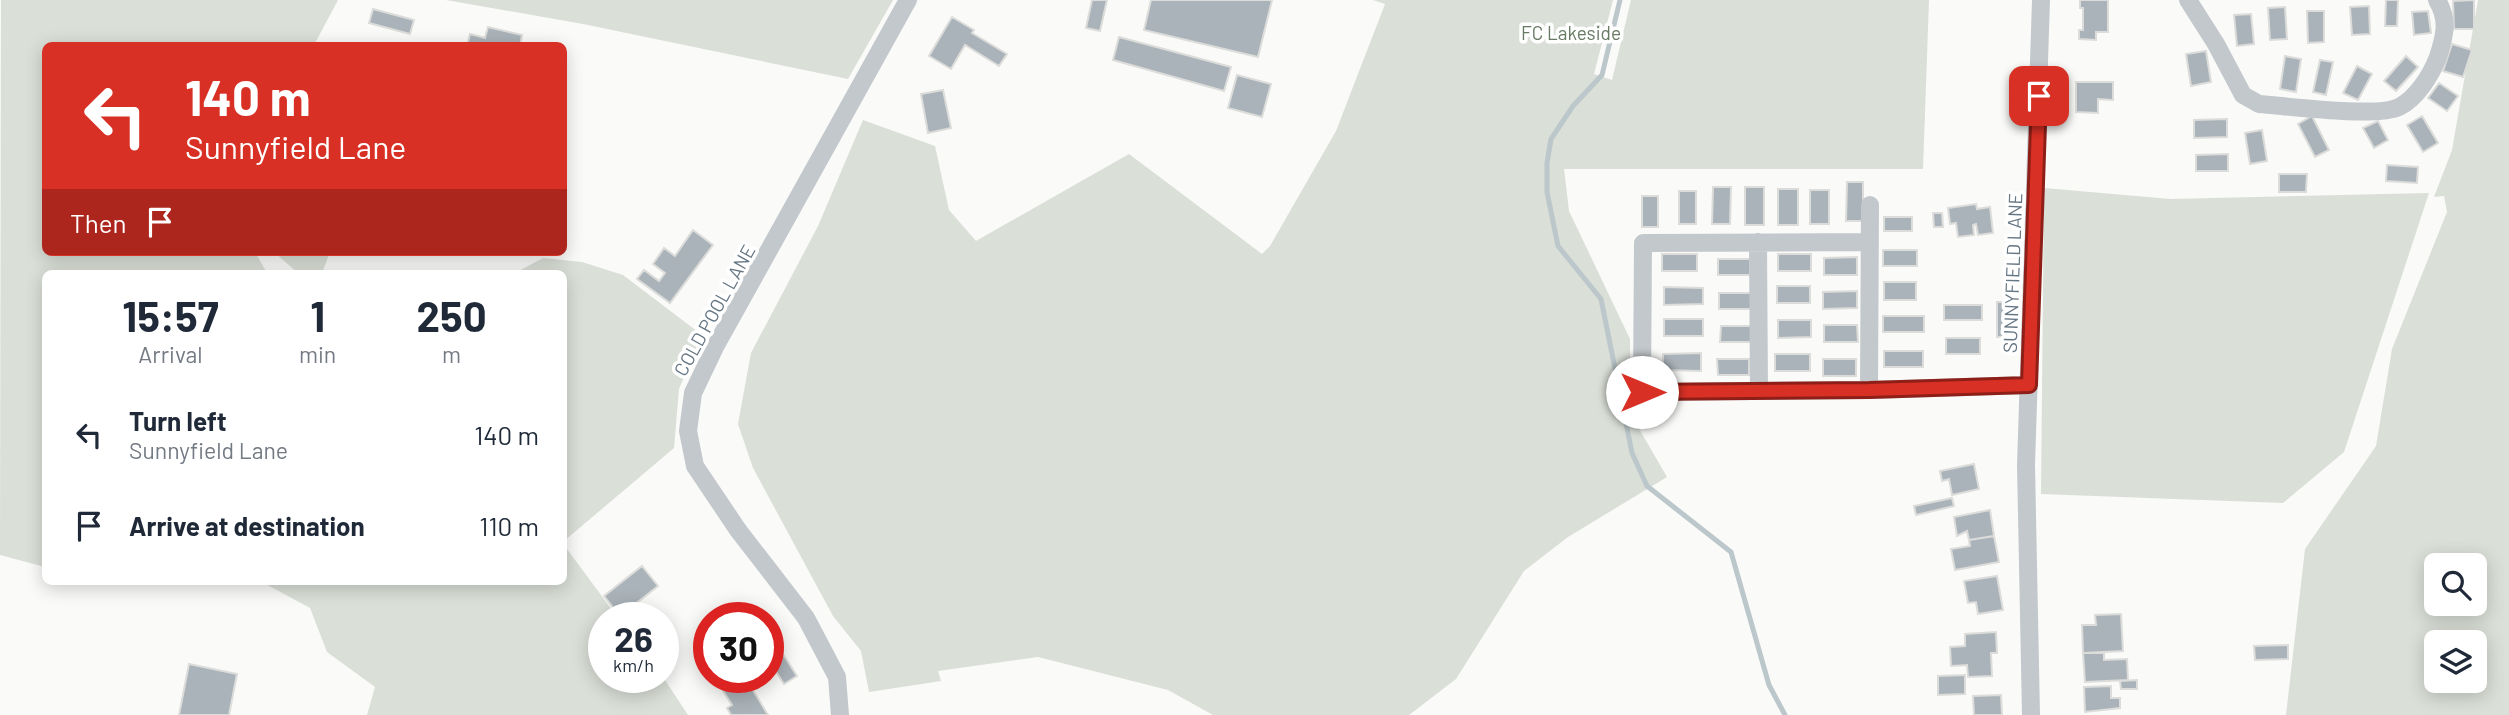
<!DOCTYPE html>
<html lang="en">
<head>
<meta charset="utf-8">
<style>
  :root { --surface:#fff; --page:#f6f6f7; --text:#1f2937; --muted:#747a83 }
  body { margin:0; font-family:Barlow,sans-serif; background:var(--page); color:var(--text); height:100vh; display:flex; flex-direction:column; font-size:26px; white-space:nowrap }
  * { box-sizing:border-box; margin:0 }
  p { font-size:23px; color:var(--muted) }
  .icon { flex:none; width:38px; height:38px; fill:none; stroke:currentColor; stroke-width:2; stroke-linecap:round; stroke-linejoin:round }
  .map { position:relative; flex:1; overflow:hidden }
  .sheet { position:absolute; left:42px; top:270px; width:525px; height:315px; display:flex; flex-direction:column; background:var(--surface); border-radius:10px; box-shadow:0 4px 18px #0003 }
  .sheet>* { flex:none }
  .hud { position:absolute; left:42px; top:42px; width:525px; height:214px; border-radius:10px; box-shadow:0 4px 18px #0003; background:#d93025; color:#fff; overflow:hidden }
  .fabs { position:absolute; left:2424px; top:553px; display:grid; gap:14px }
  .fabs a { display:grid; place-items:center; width:63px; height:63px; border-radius:10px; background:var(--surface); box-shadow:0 4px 18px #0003; font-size:35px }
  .speed { position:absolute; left:588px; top:602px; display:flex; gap:14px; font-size:35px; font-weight:700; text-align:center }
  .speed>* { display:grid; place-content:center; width:91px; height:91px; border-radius:50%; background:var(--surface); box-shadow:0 4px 18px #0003; line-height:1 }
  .speed small { font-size:18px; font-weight:400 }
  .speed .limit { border:10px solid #d22; background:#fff; color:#111 }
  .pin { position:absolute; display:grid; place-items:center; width:60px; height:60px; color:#fff; margin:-30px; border-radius:14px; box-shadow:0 4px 10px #0006 }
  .me { position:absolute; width:77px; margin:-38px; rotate:90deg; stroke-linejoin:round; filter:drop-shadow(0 0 5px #0008) }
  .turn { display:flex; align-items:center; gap:24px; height:147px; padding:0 28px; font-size:32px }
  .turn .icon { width:91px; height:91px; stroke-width:2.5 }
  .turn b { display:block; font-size:49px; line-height:60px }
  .then { display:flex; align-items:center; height:66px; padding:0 28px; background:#0003; gap:14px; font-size:26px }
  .eta { display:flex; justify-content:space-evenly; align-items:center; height:119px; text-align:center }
  .eta b { font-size:42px; font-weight:700; line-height:49px }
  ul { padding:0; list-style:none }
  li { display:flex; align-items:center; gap:21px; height:91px; padding:0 28px }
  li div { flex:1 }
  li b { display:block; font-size:26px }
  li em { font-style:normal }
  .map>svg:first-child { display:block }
  .green { fill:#dadfd7; fill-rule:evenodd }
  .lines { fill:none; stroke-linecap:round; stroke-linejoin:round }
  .stream { stroke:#bbc7cb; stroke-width:5 }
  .building { fill:#aab3b9; stroke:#dcdcda; stroke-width:2 }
  .minor { stroke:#c3c8cc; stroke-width:18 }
  .route-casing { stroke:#8d1f18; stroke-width:18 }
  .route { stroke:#d93025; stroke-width:12 }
  .labels { text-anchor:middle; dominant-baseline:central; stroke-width:7; stroke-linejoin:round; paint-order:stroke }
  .park-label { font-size:19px; fill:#687a64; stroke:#fff }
  .street-label { font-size:19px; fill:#657683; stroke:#fff }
</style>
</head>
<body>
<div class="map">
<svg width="2509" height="715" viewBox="0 0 2509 715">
  <rect width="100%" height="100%" fill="#fafaf8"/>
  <path class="green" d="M1,0H338L314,45L46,46V252H255L267,273H46L45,567L0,555Z
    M446,0H893L848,79L583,24Z
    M1373,0H1613L1594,74L1612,80L1631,0H1929L1923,169H1564L1569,211L1630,339V399L1638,427L1667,477L1568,537L1524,571L1456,679L1409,715H1213L1168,690L1038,657L938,671L941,681L869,692L861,651L833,616L753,468L738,424L751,353L818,226L863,120L935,146L949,210L976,241L1129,154L1262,254L1270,246L1336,131L1385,4Z
    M2478,0H2509V715H2286L2305,549L2376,446L2392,349L2447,212L2444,196L2434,197L2452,150ZM2436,565H2474V604H2436ZM2436,642H2474V681H2436Z
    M2044,188L2171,199L2429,193L2344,452L2283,503L2041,494Z
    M274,252H330L322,273H298Z
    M543,258L582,262L623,275L702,335L679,389L674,448L564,541V273H515Z
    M564,545L618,618H604V677H663L688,715H367L375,687L327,652L310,608L260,581H564Z"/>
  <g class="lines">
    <path class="stream" d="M1620,0L1602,75L1573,106L1551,139L1547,163V192L1558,246L1601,299L1632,453L1647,486L1731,552L1769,685L1785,715"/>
  </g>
  <path class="building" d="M1092,0H1107L1100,31L1086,28Z
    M1151,0H1272L1258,57L1144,30Z
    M2080,0H2108V32H2096V40L2079,39V30H2083V8H2080Z
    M2386,0H2398L2397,26H2385Z
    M2474,0V29H2454L2453,1Z
    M2369,6L2370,34L2352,35L2350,7Z
    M2285,7L2287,39L2270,40L2268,8Z
    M373,9L414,20L410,34L369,23Z
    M2307,11H2324V42L2308,43Z
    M2428,11L2431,33L2414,35L2412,12Z
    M2251,14L2254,44L2237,46L2234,15Z
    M952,17L974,30L972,33L1007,54L999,66L965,45L951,69L929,56Z
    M488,27L522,35L520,46H467L470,34L485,38Z
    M1119,37L1231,67L1224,91L1113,60Z
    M2452,44L2472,50L2463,77L2443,71Z
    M2206,51L2211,82L2191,86L2186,54Z
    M2285,56L2301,59L2296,92L2280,89Z
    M2406,56L2418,67L2396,91L2384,81Z
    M2320,60L2333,62L2326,95L2313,92Z
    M2357,66L2372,74L2358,100L2343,93Z
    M1237,75L1271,84L1262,117L1228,108Z
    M2076,82H2113V100L2098,99V113L2076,112Z
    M2439,83L2458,96L2447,111L2428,98Z
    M943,90L951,128L928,133L921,94Z
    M2312,116L2329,150L2315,157L2298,124Z
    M2422,116L2438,143L2423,152L2407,125Z
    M2227,119V137L2194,138V120Z
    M2378,121L2388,140L2374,148L2363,128Z
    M2262,130L2267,161L2250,164L2245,133Z
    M2228,154V171H2196V155Z
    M2387,165L2418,167L2417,183L2386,181Z
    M2279,174H2307L2306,192H2279Z
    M1847,182H1863V221H1846Z
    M1713,187H1731L1730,224H1712Z
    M1745,187H1764V225H1745Z
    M1778,189H1798V225H1778Z
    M1810,190H1829V224H1810Z
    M1679,191H1696V224H1679Z
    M1642,196H1658V227H1642Z
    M1976,204L1977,209L1990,207L1993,233L1978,235L1976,224L1973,225L1974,235L1958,237L1956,223L1950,224L1948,208Z
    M1933,213H1942L1943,227H1934Z
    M1884,217H1912V231H1884Z
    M693,230L713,245L670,303L637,279L644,270L659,281L665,273L653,264L664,248L675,256Z
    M1883,250H1917V266H1883Z
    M1662,254H1697V271H1662Z
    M1778,254H1811V271H1778Z
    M1857,257V275H1824V258Z
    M1718,259H1750V275H1718Z
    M1884,282H1916V300H1884Z
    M1777,286H1810V303H1777Z
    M1664,287L1703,288V304L1664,305Z
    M1857,291V308L1823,309V292Z
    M1719,293H1751V309H1719Z
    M1997,302H2014V336L1997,337Z
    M1944,305H1982V320H1944Z
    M1883,316H1924V332H1883Z
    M1664,319H1703V336H1664Z
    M1778,320H1811V337L1778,338Z
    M1824,325H1857L1858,342H1824Z
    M1721,326H1752V342H1720Z
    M1946,338H1980V354H1946Z
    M1884,351H1923V367H1884Z
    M1701,353V371L1663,370V354Z
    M1775,354H1810V371H1775Z
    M1717,359H1749V375H1718Z
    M1823,359H1856V376H1823Z
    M1974,464L1979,489L1952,495L1949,479L1942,481L1940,471Z
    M1952,498L1954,506L1916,515L1914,506Z
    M1990,510L1994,536L1969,540L1967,531L1957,536L1954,517Z
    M1994,536L1999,562L1955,570L1951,549L1970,546L1969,540Z
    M642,566L658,586L620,616L604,596Z
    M1997,576L2003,610L1978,614L1976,602L1968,603L1964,581Z
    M2121,614L2123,651L2083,653L2082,625H2096L2095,615Z
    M1996,632L1997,653H1991L1992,676L1968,677L1967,665L1951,666L1950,647L1965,646V634Z
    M2288,645V659L2255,660L2254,646Z
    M779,648L797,676L784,684L775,670L768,675V655Z
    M2083,653H2104V660L2127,659L2128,680L2085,682Z
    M189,664L237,674L229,715H179Z
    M1965,675V694L1938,695V676Z
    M733,677H745L768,715H731L727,708L732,705L720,686Z
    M2137,680V689H2121L2120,681Z
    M2111,686V698H2120V708L2085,712L2084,687Z
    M2001,695L2002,715H1974L1973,696Z"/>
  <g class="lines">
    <path class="minor" d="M2188,0L2216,44L2243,95L2259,104C2287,106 2377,118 2399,107C2417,98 2431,75 2438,57C2445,35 2449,20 2437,0
      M1758,242L1759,391
      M1870,242L1643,243L1642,392L1869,390L2029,385
      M1869,390L1870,205
      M840,715L837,677L806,618L738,530L695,466L688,431L693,393L715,347L908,0
      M2031,715L2026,465L2041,0"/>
  </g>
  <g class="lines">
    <defs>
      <path id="route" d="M1642,392L1869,390L2029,385L2039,96"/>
    </defs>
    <use href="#route" class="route-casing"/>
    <use href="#route" class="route"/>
  </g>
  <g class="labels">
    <g class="park-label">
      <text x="1571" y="32">FC Lakeside</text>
    </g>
    <g class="street-label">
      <text transform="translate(2012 273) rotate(-88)">SUNNYFIELD LANE</text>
      <text transform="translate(714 310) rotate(-61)">COLD POOL LANE</text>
    </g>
  </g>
</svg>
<div class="fabs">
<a><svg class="icon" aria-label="search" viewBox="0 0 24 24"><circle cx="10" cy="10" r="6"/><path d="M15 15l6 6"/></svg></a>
<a><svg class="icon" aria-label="layers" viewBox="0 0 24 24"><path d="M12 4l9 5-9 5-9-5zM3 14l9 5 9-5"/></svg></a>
</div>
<div class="speed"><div>26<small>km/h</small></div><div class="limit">30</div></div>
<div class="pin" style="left:2039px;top:96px;background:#d93025"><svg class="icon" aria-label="arrive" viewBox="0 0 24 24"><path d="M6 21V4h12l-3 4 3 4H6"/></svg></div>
<svg class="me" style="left:1642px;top:392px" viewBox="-20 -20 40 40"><circle r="19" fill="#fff"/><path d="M0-13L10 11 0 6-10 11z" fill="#d93025"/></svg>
<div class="hud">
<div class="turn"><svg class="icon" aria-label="left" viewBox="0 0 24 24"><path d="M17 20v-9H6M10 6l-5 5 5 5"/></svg><div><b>140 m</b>Sunnyfield Lane</div></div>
<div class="then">Then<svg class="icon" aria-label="arrive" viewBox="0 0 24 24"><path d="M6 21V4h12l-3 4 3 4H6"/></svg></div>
</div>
<section class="sheet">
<div class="eta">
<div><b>15:57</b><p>Arrival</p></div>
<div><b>1</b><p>min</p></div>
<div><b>250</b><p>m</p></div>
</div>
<ul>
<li><svg class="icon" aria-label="left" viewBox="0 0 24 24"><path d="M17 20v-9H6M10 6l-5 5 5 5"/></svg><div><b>Turn left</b><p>Sunnyfield Lane</p></div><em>140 m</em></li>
<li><svg class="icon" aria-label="arrive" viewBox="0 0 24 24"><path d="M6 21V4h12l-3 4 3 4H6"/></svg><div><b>Arrive at destination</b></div><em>110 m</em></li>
</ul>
</section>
</div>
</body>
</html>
